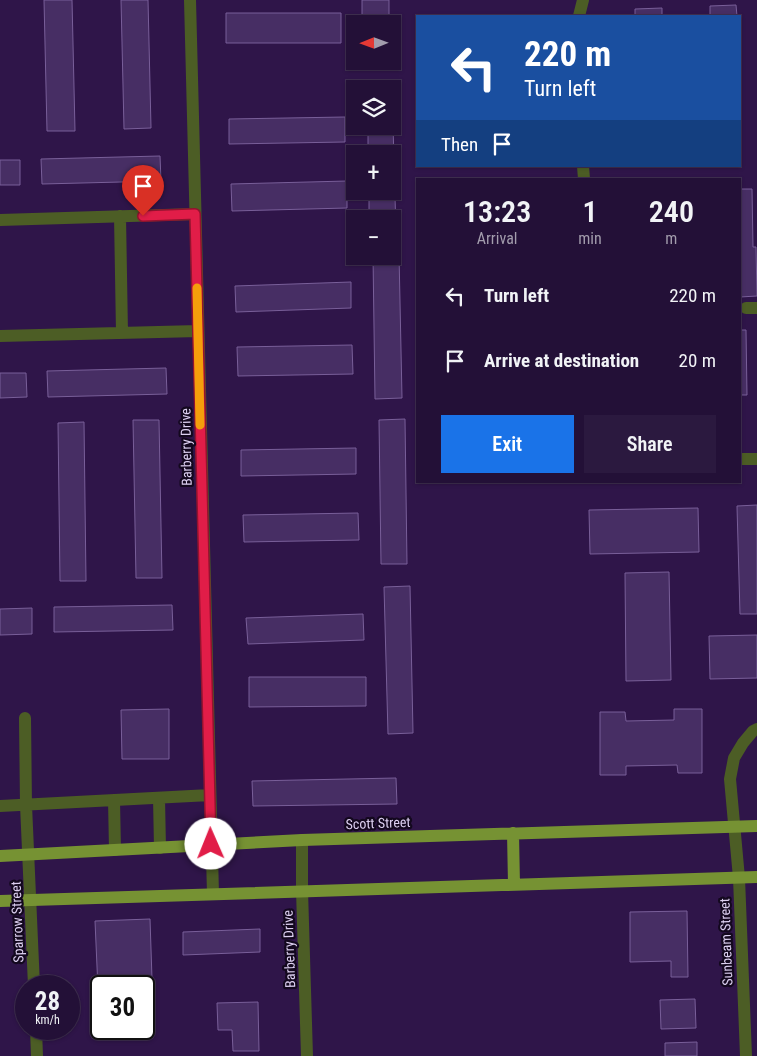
<!DOCTYPE html>
<html lang="en">
<head>
<meta charset="utf-8">
<style>
  :root { --surface:#231037; --page:#2b193f; --text:#f1f3f6; --muted:#a39dad; --line:#403052; --accent:#1a73e8 }
  body { margin:0; font-family:"Roboto Condensed",sans-serif; background:var(--page); color:var(--text); height:100vh; display:flex; flex-direction:column; font-size:19px; white-space:nowrap }
  * { box-sizing:border-box; margin:0 }
  p { font-size:16px; color:var(--muted) }
  .icon { flex:none; width:28px; height:28px; fill:none; stroke:currentColor; stroke-width:2; stroke-linecap:round; stroke-linejoin:round }
  .map { position:relative; flex:1; overflow:hidden }
  .side { position:absolute; left:416px; top:178px; width:325px; height:305px; display:flex; flex-direction:column; background:var(--surface); border-radius:0px; box-shadow:0 1px 4px #0004,0 0 0 1px var(--line) }
  .side>* { flex:none }
  .banner { position:absolute; left:416px; top:15px; width:325px; height:152px; border-radius:0px; box-shadow:0 1px 4px #0004,0 0 0 1px var(--line); background:#1a4fa0; color:#fff; overflow:hidden }
  .needle { width:32px; rotate:269deg }
  .buttons { position:absolute; left:346px; top:15px; display:grid; gap:10px }
  .buttons a { display:grid; place-items:center; width:55px; height:55px; border-radius:0px; background:var(--surface); box-shadow:0 1px 4px #0004,0 0 0 1px var(--line); font-size:25px }
  .speed { position:absolute; left:15px; top:975px; display:flex; gap:10px; font-size:25px; font-weight:700; text-align:center }
  .speed>* { display:grid; place-content:center; width:65px; height:65px; border-radius:50%; background:var(--surface); box-shadow:0 1px 4px #0004,0 0 0 1px var(--line); line-height:1 }
  .speed small { font-size:12px; font-weight:400 }
  .speed .limit { border:2px solid #111; border-radius:8px; background:#fff; color:#111 }
  .pin { position:absolute; display:grid; place-items:center; width:42px; height:42px; color:#fff; margin:-51px -21px; border-radius:50% 50% 50% 0; rotate:-45deg; box-shadow:0 0 5px #0007 }
  .pin .icon { rotate:45deg }
  .me { position:absolute; width:55px; margin:-28px; rotate:359deg; stroke-linejoin:round; filter:drop-shadow(0 0 4px #0008) }
  .turn { display:flex; align-items:center; gap:18px; height:105px; padding:0 25px; font-size:22px }
  .turn .icon { width:65px; height:65px; stroke-width:2.5 }
  .turn b { display:block; font-size:35px; line-height:42px }
  .then { display:flex; align-items:center; height:48px; padding:0 25px; background:#0003; gap:10px; font-size:19px }
  .eta { display:flex; justify-content:space-evenly; align-items:center; height:85px; text-align:center }
  .eta b { font-size:30px; font-weight:600; line-height:35px }
  .action { display:flex; gap:10px; margin-top:auto; padding:10px 25px }
  .action a { flex:1; height:58px; border-radius:0px; background:var(--accent); color:#fff; font-size:20px; font-weight:600; line-height:58px; text-align:center }
  .action a+a { background:var(--page); color:var(--text) }
  ul { padding:0; list-style:none }
  li { display:flex; align-items:center; gap:15px; height:65px; padding:0 25px }
  li div { flex:1 }
  li b { display:block; font-size:19px }
  li em { font-style:normal }
  .map>svg:first-child { display:block }
  .building { fill:#472e64; stroke:#795f99 }
  .lines { fill:none; stroke-linecap:round; stroke-linejoin:round }
  .minor { stroke:#4c5d25; stroke-width:12 }
  .major { stroke:#769233; stroke-width:12 }
  .route-casing { stroke:#92132f; stroke-width:12 }
  .route { stroke:#e11d48; stroke-width:9 }
  .slow { stroke:#f59e0b; stroke-width:9 }
  .labels { text-anchor:middle; dominant-baseline:central; stroke-width:4.5; stroke-linejoin:round; paint-order:stroke }
  .street-label { font-size:14px; fill:#dccff0; stroke:#13081e }
</style>
</head>
<body>
<div class="map">
<svg width="757" height="1056" viewBox="0 0 757 1056">
  <rect width="100%" height="100%" fill="#2f1549"/>
  <path class="building" d="M44,0H72L75,131H47Z
    M121,0H148L151,128L124,129Z
    M362,0H389V24H362Z
    M736,5L737,16H710V6Z
    M662,8V16H635V9Z
    M226,13H341V43H226Z
    M363,61H390V66H363Z
    M392,89L396,232H392V219H369V191H392V154H368V126H392Z
    M345,117V142L229,144V119Z
    M160,156L161,181L42,184L41,159Z
    M0,160H20V185H0Z
    M347,181V208L232,211L231,184Z
    M740,189H752L753,247H756L757,296L740,297Z
    M392,254H399L402,398L375,399L373,256H392Z
    M351,282V308L236,312L235,286Z
    M740,330H746L747,395H740Z
    M352,345L353,374L238,376L237,347Z
    M166,368L167,394L48,397L47,371Z
    M0,373H26L27,397L0,398Z
    M405,419L407,564H381L379,420Z
    M133,420H159L162,578H136Z
    M84,422L86,581H60L58,423Z
    M356,448V474L241,476V450Z
    M757,505V614H740L737,506Z
    M698,508L699,552L590,554L589,510Z
    M358,513L359,540L244,542L243,515Z
    M669,572L671,680L626,681L625,573Z
    M410,586L413,733L388,734L384,587Z
    M172,605L173,630L54,632V607Z
    M32,608V634L0,635V609Z
    M363,614L364,640L248,644L246,618Z
    M757,635V678L710,679L709,636Z
    M249,677H366V706L249,707Z
    M169,709V759H122L121,710Z
    M674,709H702V773H678L677,765L626,766V775H600V712H625L626,721L674,720Z
    M396,778L397,804L253,806L252,781Z
    M687,911L688,977H671V961L630,962V912Z
    M150,919L153,1009L144,1010V986H101V1011L99,1012L95,921Z
    M260,929V952L183,955V932Z
    M695,999L696,1028L661,1029L660,1000Z
    M258,1002L259,1051H233L232,1030H218L217,1003Z
    M697,1042V1056H665V1043Z"/>
  <g class="lines">
    <path class="minor" d="M190,0L213,894
      M579,16L583,0
      M583,166L584,179
      M120,216L122,333
      M0,220L195,214
      M746,308H757
      M0,336L198,331
      M740,459H757
      M25,718L26,805L34,986
      M159,798L160,848
      M114,800L115,850
      M0,806L210,795
      M302,840V890L307,1056
      M36,1029L37,1056
      M746,1056L739,878L730,779L734,758L743,743L753,731L757,729"/>
    <path class="major" d="M513,833L514,885
      M0,856L302,840L757,826
      M0,901L757,877"/>
  </g>
  <g class="lines">
    <defs>
      <path id="route" d="M143,216L195,214L211,844"/>
    </defs>
    <use href="#route" class="route-casing"/>
    <use href="#route" class="route"/>
    <path class="slow" d="M197,288L200,425"/>
  </g>
  <g class="labels">
    <g class="street-label">
      <text transform="translate(186 447) rotate(-91)">Barberry Drive</text>
      <text transform="translate(378 823) rotate(-2)">Scott Street</text>
      <text transform="translate(17 922) rotate(-92)">Sparrow Street</text>
      <text transform="translate(726 942) rotate(-92)">Sunbeam Street</text>
      <text transform="translate(289 949) rotate(-92)">Barberry Drive</text>
    </g>
  </g>
</svg>
<div class="buttons">
<a><svg class="needle" viewBox="-14 -14 28 28"><path d="M0-13l5 13h-10z" fill="#e53935"/><path d="M0 13l5-13h-10z" fill="#a39dad"/></svg></a>
<a><svg class="icon" aria-label="layers" viewBox="0 0 24 24"><path d="M12 4l9 5-9 5-9-5zM3 14l9 5 9-5"/></svg></a>
<a>+</a>
<a>−</a>
</div>
<div class="speed"><div>28<small>km/h</small></div><div class="limit">30</div></div>
<div class="pin" style="left:143px;top:216px;background:#d93025"><svg class="icon" aria-label="arrive" viewBox="0 0 24 24"><path d="M6 21V4h12l-3 4 3 4H6"/></svg></div>
<svg class="me" style="left:211px;top:844px" viewBox="-20 -20 40 40"><circle r="19" fill="#fff"/><path d="M0-13L10 11 0 6-10 11z" fill="#e11d48"/></svg>
<div class="banner">
<div class="turn"><svg class="icon" aria-label="left" viewBox="0 0 24 24"><path d="M17 20v-9H6M10 6l-5 5 5 5"/></svg><div><b>220 m</b>Turn left</div></div>
<div class="then">Then<svg class="icon" aria-label="arrive" viewBox="0 0 24 24"><path d="M6 21V4h12l-3 4 3 4H6"/></svg></div>
</div>
<section class="side">
<div class="eta">
<div><b>13:23</b><p>Arrival</p></div>
<div><b>1</b><p>min</p></div>
<div><b>240</b><p>m</p></div>
</div>
<ul>
<li><svg class="icon" aria-label="left" viewBox="0 0 24 24"><path d="M17 20v-9H6M10 6l-5 5 5 5"/></svg><div><b>Turn left</b></div><em>220 m</em></li>
<li><svg class="icon" aria-label="arrive" viewBox="0 0 24 24"><path d="M6 21V4h12l-3 4 3 4H6"/></svg><div><b>Arrive at destination</b></div><em>20 m</em></li>
</ul>
<div class="action"><a>Exit</a><a>Share</a></div>
</section>
</div>
</body>
</html>
